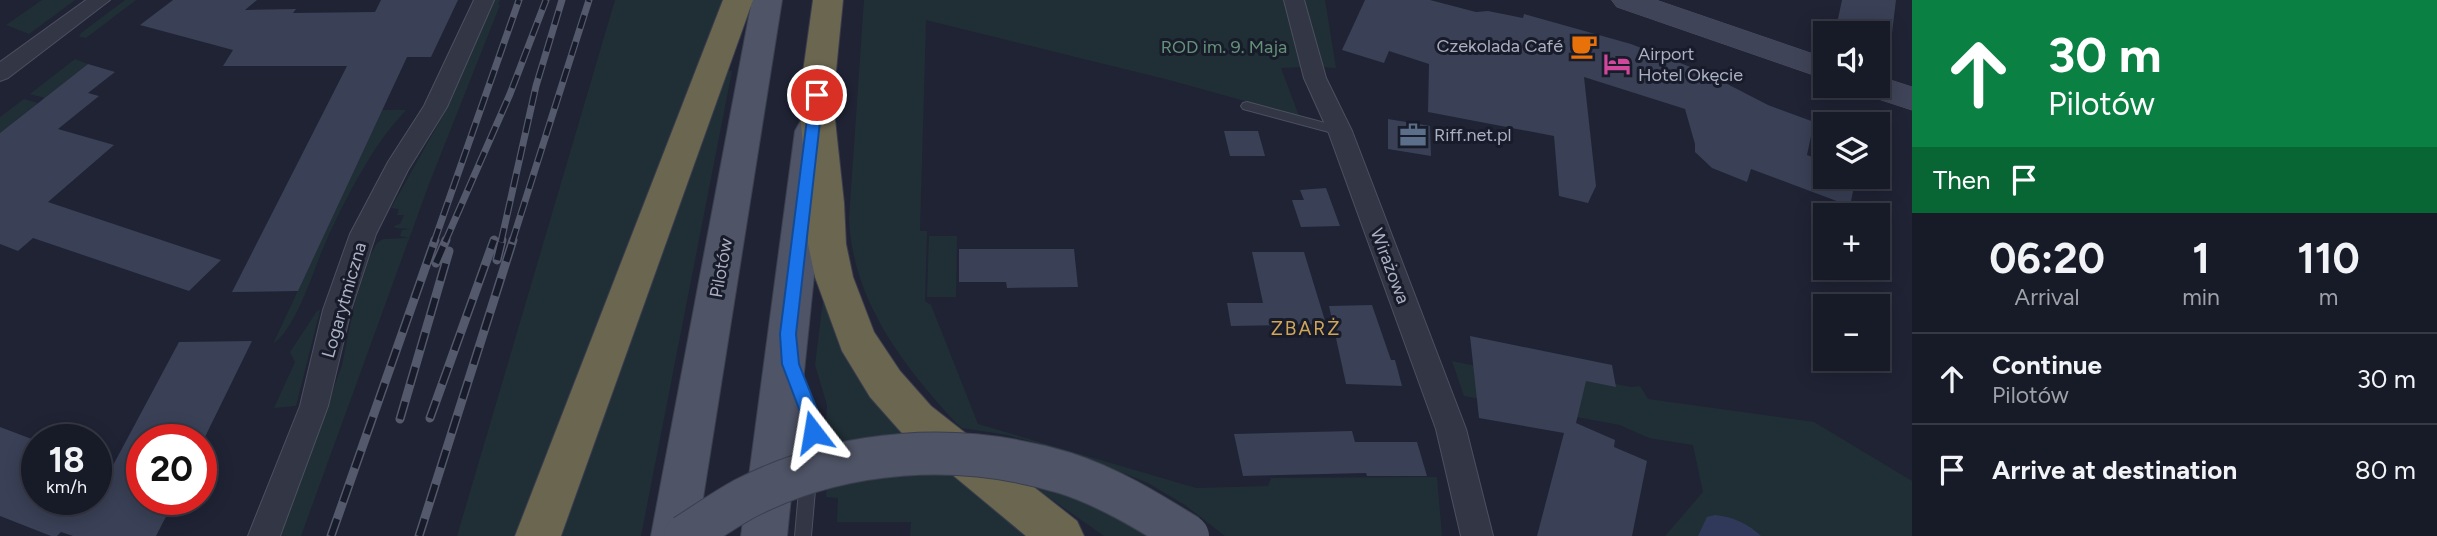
<!DOCTYPE html>
<html lang="en">
<head>
<meta charset="utf-8">
<style>
  :root { --surface:#171a27; --page:#20232f; --text:#f1f3f6; --muted:#9ea1a7; --line:#363844 }
  body { margin:0; font-family:Figtree,sans-serif; background:var(--page); color:var(--text); height:100vh; display:flex; flex-direction:column; font-size:26px; white-space:nowrap }
  * { box-sizing:border-box; margin:0 }
  p { font-size:23px; color:var(--muted) }
  .icon { flex:none; width:38px; height:38px; fill:none; stroke:currentColor; stroke-width:2; stroke-linecap:round; stroke-linejoin:round }
  .map { position:relative; flex:1; overflow:hidden }
  .details { display:flex; flex-direction:column; background:var(--surface); width:525px }
  .details>* { flex:none }
  .hud { background:#0b8043; color:#fff; overflow:hidden }
  .controls { position:absolute; left:1813px; top:21px; display:grid; gap:14px }
  .controls a { display:grid; place-items:center; width:77px; height:77px; border-radius:0px; background:var(--surface); box-shadow:0 4px 18px #0003,0 0 0 2px var(--line); font-size:35px }
  .speed { position:absolute; left:21px; top:424px; display:flex; gap:14px; font-size:35px; font-weight:700; text-align:center }
  .speed>* { display:grid; place-content:center; width:91px; height:91px; border-radius:50%; background:var(--surface); box-shadow:0 4px 18px #0003,0 0 0 2px var(--line); line-height:1 }
  .speed small { font-size:18px; font-weight:400 }
  .speed .limit { border:10px solid #d22; background:#fff; color:#111 }
  .pin { position:absolute; display:grid; place-items:center; width:60px; height:60px; color:#fff; margin:-30px; border:4px solid #fff; border-radius:50%; box-shadow:0 2px 7px #0007 }
  .me { position:absolute; width:77px; margin:-38px; rotate:346deg; stroke-linejoin:round; filter:drop-shadow(0 0 5px #0008) }
  .turn { display:flex; align-items:center; gap:24px; height:147px; padding:0 21px; font-size:32px }
  .turn .icon { width:91px; height:91px; stroke-width:2.5 }
  .turn b { display:block; font-size:49px; line-height:60px }
  .then { display:flex; align-items:center; height:66px; padding:0 21px; background:#0003; gap:14px; font-size:26px }
  .eta { display:flex; justify-content:space-evenly; align-items:center; height:119px; text-align:center }
  .eta b { font-size:42px; font-weight:700; line-height:49px }
  ul { padding:0; list-style:none }
  li { display:flex; align-items:center; gap:21px; height:91px; padding:0 21px; border-top:2px solid var(--line) }
  li div { flex:1 }
  li b { display:block; font-size:26px }
  li em { font-style:normal }
  main { display:flex; flex:1; min-height:0 }
  .map>svg:first-child { display:block }
  .green { fill:#202f36 }
  .water { fill:#30395a }
  .building { fill:#3a4056 }
  .lines { fill:none; stroke-linecap:round; stroke-linejoin:round }
  .lane-casing { stroke:#4c5061; stroke-width:2 }
  .street-casing { stroke:#4c5061; stroke-width:2 }
  .secondary-casing { stroke:#4c5061; stroke-width:1 }
  .primary-casing { stroke:#3b3f4f; stroke-width:2 }
  .highway-casing { stroke:#3a3d4d; stroke-width:2 }
  .lane { fill:#323645; fill-rule:evenodd }
  .street { fill:#323645; fill-rule:evenodd }
  .secondary { fill:#404458; fill-rule:evenodd }
  .primary { fill:#4f5466; fill-rule:evenodd }
  .highway { fill:#6b664f; fill-rule:evenodd }
  .rail-far1-casing { stroke:#54596c; stroke-width:7 }
  .rail-casing { stroke:#54596c; stroke-width:9 }
  .rail-far1 { stroke:#181b29; stroke-width:4.5; stroke-dasharray:14; stroke-linecap:butt }
  .rail { stroke:#181b29; stroke-width:6; stroke-dasharray:18; stroke-linecap:butt }
  .primary-bridge-casing { stroke:#3b3f4f; stroke-width:44; stroke-linecap:butt }
  .primary-bridge { stroke:#4f5466; stroke-width:42 }
  .route { fill:#1a73e8; stroke:#114b97; stroke-width:2 }
  .labels { text-anchor:middle; dominant-baseline:central; stroke-width:6; stroke-linejoin:round; paint-order:stroke }
  .poi-label { font-size:18px; fill:#abb0c3; stroke:#181b29; text-anchor:start }
  .park-label { font-size:18px; fill:#649278; stroke:#181b29 }
  .street-label { font-size:18px; fill:#abb0c3; stroke:#181b29 }
  .neighbourhood-label { font-size:19px; letter-spacing:2px; fill:#d1a658; stroke:#181b29 }
</style>
</head>
<body>
<main>
<div class="map">
<svg width="1912" height="536" viewBox="0 0 1912 536">
  <rect width="100%" height="100%" fill="#1f2334"/>
  <path class="green" d="M42,0H75L29,34L6,25Z
    M125,0H136L86,38L79,37L81,33Z
    M495,0H500L498,5H500L429,184L301,536H281L342,365L355,302L370,256L377,243L383,239L409,238L400,236L402,230L411,229L396,228L393,226L400,224L404,215H397L399,209L391,208L450,103Z
    M615,0H724L727,70L732,71L641,536H457Z
    M864,0H1284L1301,67L1281,68L1299,116L1169,80L926,20L920,231H927L925,301L931,305L978,424L1196,488L1268,486L1271,478L1437,477L1442,536H1225L1185,505L1148,483L1081,456L1008,435L962,428L956,423C902,364 853,301 849,219Z
    M1304,0H1325L1336,68L1322,67Z
    M75,59L88,64L45,98L30,94Z
    M24,99L38,103L0,133V117Z
    M382,110H406C372,146 348,194 327,239C314,267 298,326 273,344Z
    M929,236H957L956,297H927Z
    M823,301L826,302L1032,536H881H910L911,522H837L838,498L826,497L832,427L826,426L827,405L815,365Z
    M320,310L296,406L274,408L295,362L290,352L317,311Z
    M1452,361L1520,375L1518,366L1631,387L1640,386L1648,399L1814,422L1912,481V536H1665L1703,492L1693,445L1649,438L1620,425L1464,396Z
    M1024,480L1098,498L1165,536H1104Z"/>
  <path class="water" d="M1715,515C1733,517 1747,523 1761,536H1698L1707,517Z"/>
  <path class="building" d="M173,0H257L245,10L296,9L293,13L375,12L381,0H458L431,57H407L298,291L232,292L347,66H223L233,50L140,25Z
    M1365,0H1430L1476,12L1488,11L1523,18L1524,14L1631,44L1706,73L1768,105L1814,122L1807,155L1825,162V177H1856L1850,206L1751,169L1747,182L1712,168L1695,152V144L1685,109L1584,77L1596,186L1588,203L1559,196L1554,136L1428,112L1429,64L1389,51L1384,63L1342,50Z
    M1842,0H1896L1892,33H1835Z
    M88,64L115,72L88,93L99,96L58,129L114,145L48,202L221,260L189,291L33,238L18,251L0,244V133Z
    M1388,119L1430,126L1431,156L1388,149Z
    M1224,131H1258L1265,156H1230Z
    M1326,188L1340,226L1301,227L1292,200H1304L1300,190Z
    M959,249H1074L1078,287L1007,288L1006,282H959Z
    M1252,252H1304L1326,324L1231,326L1227,303H1263Z
    M1372,305L1391,360H1395L1402,386L1346,384L1329,306Z
    M1470,336L1612,365L1616,387L1586,381L1576,423L1615,440L1614,447L1647,461L1632,536H1537L1564,433L1479,418Z
    M252,341L204,439H142V499H175L156,536H73L61,532L57,536H51L0,516V427L37,441V499H96V463L111,469L179,342Z
    M1352,431L1355,442H1417L1427,476H1367L1366,473L1243,476L1234,434Z"/>
  <g class="lines">
    <defs>
      <path id="lane" d="M1247,102L1344,128L1346,131L1340,135L1243,109L1241,106L1243,103Z
        M795,371L800,372L821,422L811,536H795L805,422L787,377L790,372Z"/>
      <path id="street" d="M86,0H110L8,78L0,81V62Z
        M474,0H494L447,107L408,170L376,234L351,310L328,406L280,536H248L300,406L323,310L350,234L388,162L424,106Z
        M1284,0H1304L1326,78L1352,131L1466,429L1493,536H1461L1436,429L1328,131L1304,78Z"/>
      <path id="secondary" d="M1612,0H1656L1825,58V79L1617,7Z
        M1878,76L1912,87V110L1863,94L1858,86H1878Z"/>
      <path id="primary" d="M752,0H782L697,536H651Z
        M812,119L824,122L829,131L787,536H741L795,131L800,122Z"/>
      <path id="highway" d="M723,0H753L561,536H515Z
        M813,0H843L833,101L844,203L846,244L853,277L874,332L900,371L931,406L1077,521L1084,536H1026L901,432L870,397L842,351L815,277L808,244V203L799,101Z"/>
    </defs>
    <use href="#lane" class="lane-casing"/>
    <use href="#street" class="street-casing"/>
    <use href="#secondary" class="secondary-casing"/>
    <use href="#primary" class="primary-casing"/>
    <use href="#highway" class="highway-casing"/>
    <use href="#lane" class="lane"/>
    <use href="#street" class="street"/>
    <use href="#secondary" class="secondary"/>
    <use href="#primary" class="primary"/>
    <use href="#highway" class="highway"/>
    <defs>
      <path id="rail-far1" d="M434,242L519,0
        M445,242L510,94L546,0
        M501,242L536,86L562,0
        M512,242L589,0"/>
      <path id="rail" d="M497,260L502,240
        M436,263L446,240
        M430,418L494,240
        M400,419L449,251
        M331,536L435,240
        M419,536L513,240"/>
    </defs>
    <use href="#rail-far1" class="rail-far1-casing"/>
    <use href="#rail" class="rail-casing"/>
    <use href="#rail-far1" class="rail-far1"/>
    <use href="#rail" class="rail"/>
    <defs>
      <path id="primary-bridge" d="M685,536C704,524 724,510 744,499C842,448 960,441 1065,473C1109,487 1149,512 1188,536"/>
    </defs>
    <use href="#primary-bridge" class="primary-bridge-casing"/>
    <use href="#primary-bridge" class="primary-bridge"/>
  </g>
  <path class="route" d="M817,90L823,95L796,334L799,364L822,422L819,437L813,440L806,437L804,422L782,364L780,334L810,95Z"/>
  <defs>
    <symbol id="cafe-bare" viewBox="-9 -9 18 18"><path d="M-5.5-4.5H6V0H3Q3 3.5 0 3.5H-2.5Q-5.5 3.5-5.5 0ZM3-3.2v2h1.7v-2ZM-6 4.5H4V6H-6Z" fill="#e8710a" stroke="#181b29" stroke-width="2.5" paint-order="stroke"/></symbol>
    <symbol id="hotel-bare" viewBox="-9 -9 18 18"><path d="M-6-4.5h1.5V1H6V5H4.5V3h-9V5H-6ZM-4 0a1.8 1.8 0 1 1 3.6 0ZM.5 0V-2.5h3Q6-2.5 6 0Z" fill="#d1479c" stroke="#181b29" stroke-width="2.5" paint-order="stroke"/></symbol>
    <symbol id="office-bare" viewBox="-9 -9 18 18"><path d="M-6-3h4V-5.5h4V-3h4V5H-6ZM-1-4.5V-3h2v-1.5ZM-6 0V1H6V0Z" fill="#5c6f8a" stroke="#181b29" stroke-width="2.5" paint-order="stroke"/></symbol>
  </defs>
  <g fill-rule="evenodd">
    <use href="#cafe-bare" x="1565" y="27" width="38" height="38"/>
    <use href="#hotel-bare" x="1598" y="45" width="38" height="38"/>
    <use href="#office-bare" x="1394" y="116" width="38" height="38"/>
  </g>
  <g class="labels">
    <g class="poi-label">
      <text x="1563" y="46" text-anchor="end">Czekolada Café</text>
      <text x="1638" y="54">Airport<tspan x="1638" dy="21">Hotel Okęcie</tspan></text>
      <text x="1434" y="135">Riff.net.pl</text>
    </g>
    <g class="park-label">
      <text x="1224" y="47">ROD im. 9. Maja</text>
    </g>
    <g class="street-label">
      <text transform="translate(1390 266) rotate(69)">Wirażowa</text>
      <text transform="translate(721 268) rotate(-80)">Pilotów</text>
      <text transform="translate(344 300) rotate(-74)">Logarytmiczna</text>
    </g>
    <g class="neighbourhood-label">
      <text x="1306" y="328">ZBARŻ</text>
    </g>
  </g>
</svg>
<div class="controls">
<a><svg class="icon" aria-label="sound" viewBox="0 0 24 24"><path d="M4 9h4l5-4v14l-5-4H4zM17 9q2 3 0 6"/></svg></a>
<a><svg class="icon" aria-label="layers" viewBox="0 0 24 24"><path d="M12 4l9 5-9 5-9-5zM3 14l9 5 9-5"/></svg></a>
<a>+</a>
<a>−</a>
</div>
<div class="speed"><div>18<small>km/h</small></div><div class="limit">20</div></div>
<div class="pin" style="left:817px;top:95px;background:#d93025"><svg class="icon" aria-label="arrive" viewBox="0 0 24 24"><path d="M6 21V4h12l-3 4 3 4H6"/></svg></div>
<svg class="me" style="left:813px;top:432px" viewBox="-20 -20 40 40"><path d="M0-17L14 15 0 8-14 15z" fill="#1a73e8" stroke="#fff" stroke-width="4"/></svg>
</div>
<section class="details">
<div class="hud">
<div class="turn"><svg class="icon" aria-label="ahead" viewBox="0 0 24 24"><path d="M12 20V5M6 11l6-6 6 6"/></svg><div><b>30 m</b>Pilotów</div></div>
<div class="then">Then<svg class="icon" aria-label="arrive" viewBox="0 0 24 24"><path d="M6 21V4h12l-3 4 3 4H6"/></svg></div>
</div>
<div class="eta">
<div><b>06:20</b><p>Arrival</p></div>
<div><b>1</b><p>min</p></div>
<div><b>110</b><p>m</p></div>
</div>
<ul>
<li><svg class="icon" aria-label="ahead" viewBox="0 0 24 24"><path d="M12 20V5M6 11l6-6 6 6"/></svg><div><b>Continue</b><p>Pilotów</p></div><em>30 m</em></li>
<li><svg class="icon" aria-label="arrive" viewBox="0 0 24 24"><path d="M6 21V4h12l-3 4 3 4H6"/></svg><div><b>Arrive at destination</b></div><em>80 m</em></li>
</ul>
</section>
</main>
</body>
</html>
